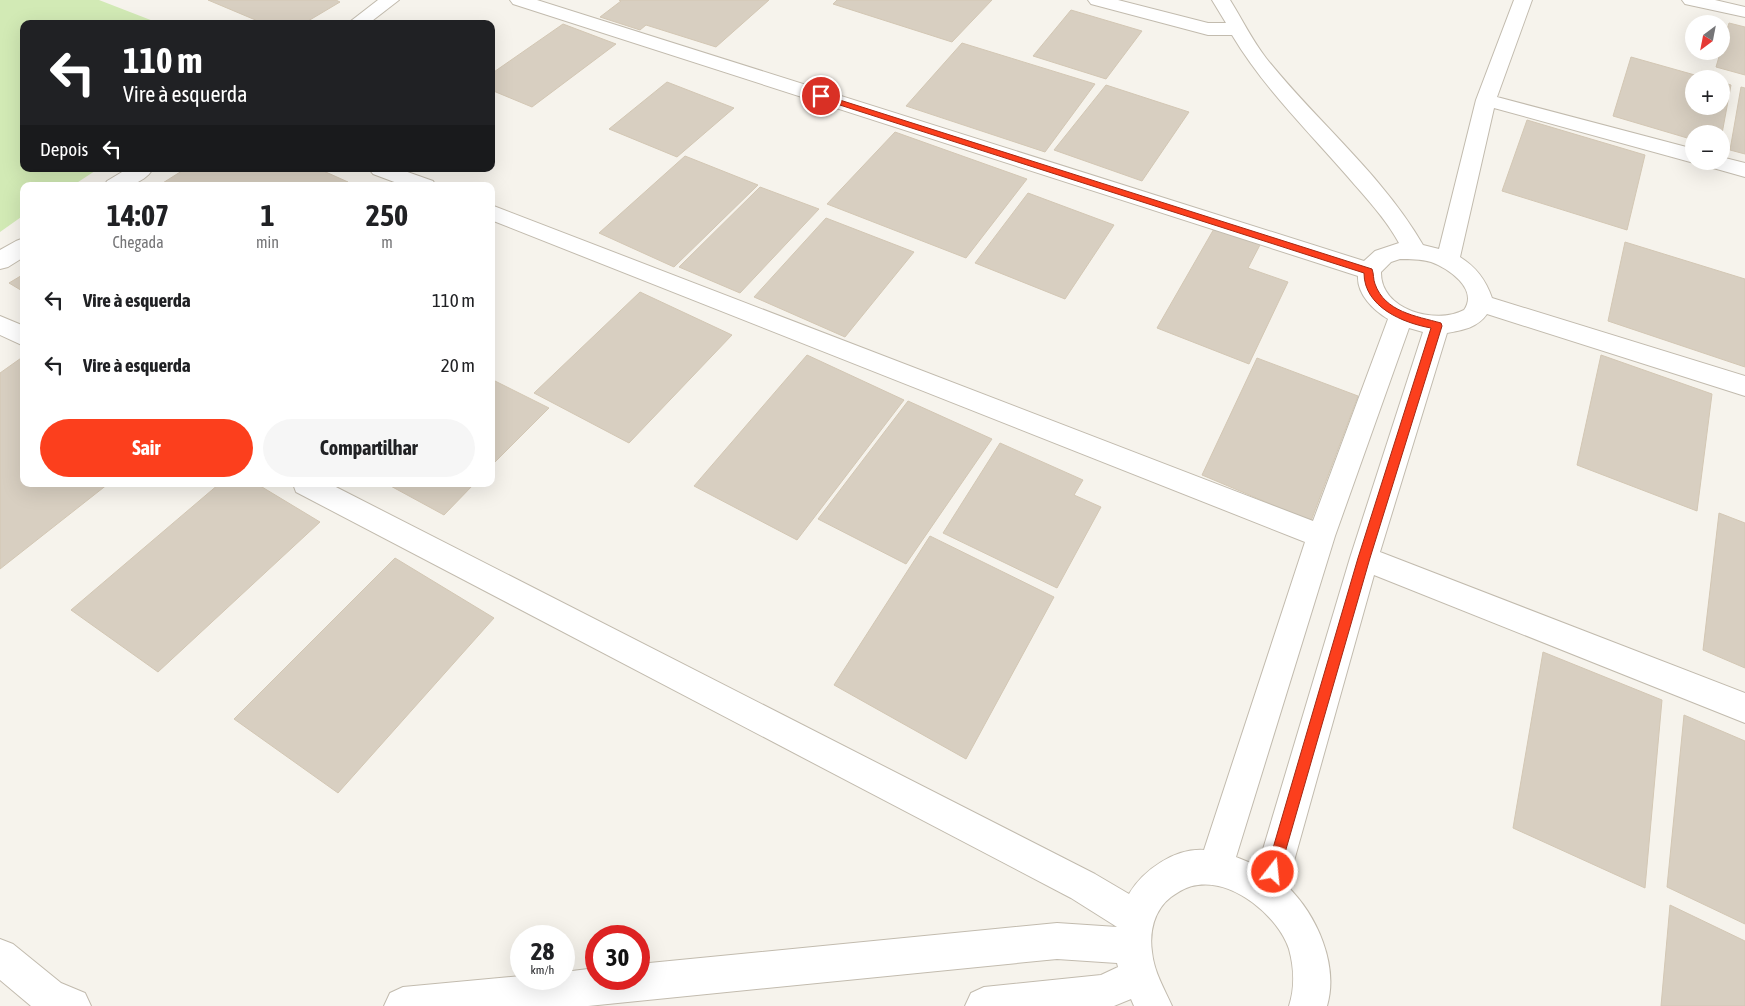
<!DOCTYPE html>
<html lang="pt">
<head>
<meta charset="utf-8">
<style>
  :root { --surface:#fff; --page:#f6f6f6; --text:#202124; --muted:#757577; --accent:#fc3f1d }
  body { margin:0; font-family:"Asap Condensed",sans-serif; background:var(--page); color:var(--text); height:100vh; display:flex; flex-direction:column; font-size:19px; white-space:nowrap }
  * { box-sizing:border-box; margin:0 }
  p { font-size:16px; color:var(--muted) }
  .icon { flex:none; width:28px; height:28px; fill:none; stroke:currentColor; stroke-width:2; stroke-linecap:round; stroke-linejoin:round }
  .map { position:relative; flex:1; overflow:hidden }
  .side { position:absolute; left:20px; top:182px; width:475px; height:305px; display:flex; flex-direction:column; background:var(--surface); border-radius:10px; box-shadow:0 5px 20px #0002 }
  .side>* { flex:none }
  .banner { position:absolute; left:20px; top:20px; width:475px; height:152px; border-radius:10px; box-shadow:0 5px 20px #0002; background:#202124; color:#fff; overflow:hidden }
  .needle { width:32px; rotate:212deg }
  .controls { position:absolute; left:1685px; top:15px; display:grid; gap:10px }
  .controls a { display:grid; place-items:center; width:45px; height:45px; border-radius:50%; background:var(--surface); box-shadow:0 5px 20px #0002; font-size:25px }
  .speed { position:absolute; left:510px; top:925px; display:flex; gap:10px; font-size:25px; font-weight:700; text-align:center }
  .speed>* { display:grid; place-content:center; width:65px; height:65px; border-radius:50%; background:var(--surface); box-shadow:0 5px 20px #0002; line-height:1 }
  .speed small { font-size:12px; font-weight:400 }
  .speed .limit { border:8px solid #d22; background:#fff; color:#111 }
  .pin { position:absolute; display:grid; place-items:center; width:42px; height:42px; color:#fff; margin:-21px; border:2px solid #fff; border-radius:50%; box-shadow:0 1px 5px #0007 }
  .me { position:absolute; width:55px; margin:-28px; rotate:16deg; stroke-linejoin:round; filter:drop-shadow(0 0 4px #0008) }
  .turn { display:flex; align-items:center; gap:18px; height:105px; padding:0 20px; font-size:22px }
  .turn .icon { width:65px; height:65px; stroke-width:2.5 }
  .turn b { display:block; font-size:35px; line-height:42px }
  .then { display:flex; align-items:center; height:48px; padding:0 20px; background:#0003; gap:10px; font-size:19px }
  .eta { display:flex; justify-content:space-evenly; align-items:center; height:85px; text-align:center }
  .eta b { font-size:30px; font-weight:700; line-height:35px }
  .primary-button { display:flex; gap:10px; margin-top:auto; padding:10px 20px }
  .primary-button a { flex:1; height:58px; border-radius:30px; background:var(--accent); color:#fff; font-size:20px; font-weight:700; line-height:58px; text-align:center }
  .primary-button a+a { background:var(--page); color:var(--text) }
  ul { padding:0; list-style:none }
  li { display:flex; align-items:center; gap:15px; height:65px; padding:0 20px }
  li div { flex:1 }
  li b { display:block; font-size:19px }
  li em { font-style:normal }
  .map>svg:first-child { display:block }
  .green { fill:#d2eab5 }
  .building { fill:#d8cfc1; stroke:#d3c7b4 }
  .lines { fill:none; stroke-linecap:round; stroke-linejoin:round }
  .minor-casing { stroke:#c2bbae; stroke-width:2 }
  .minor { fill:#fff; fill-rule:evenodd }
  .route { fill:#fc3f1d; stroke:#a42913 }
</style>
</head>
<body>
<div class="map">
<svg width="1745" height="1006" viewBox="0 0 1745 1006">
  <rect width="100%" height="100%" fill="#f6f3ec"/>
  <path class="green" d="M0,0H99L161,24H24V169H98L72,186H24V215L0,232Z"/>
  <path class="building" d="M208,0H336L340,2L303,24H265Z
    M619,0H769L716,47L646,25L640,30L600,17L621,1Z
    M837,0H992L952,42L833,4Z
    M1071,10L1142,31L1106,79L1033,56Z
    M1729,23L1745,27V75L1716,67Z
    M563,24L616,44L532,107L491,90V74Z
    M962,43L1095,84L1045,152L906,106Z
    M1631,57L1709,79H1694V106H1721V82L1731,85L1721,139V134H1694V140L1613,116Z
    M667,82L734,108L677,157L609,129Z
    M1106,85L1189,112L1142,181L1054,150Z
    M1741,87L1745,88V154L1730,150Z
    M1527,120L1645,155L1627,230L1502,191Z
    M895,132L1027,179L966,258L827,204Z
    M685,156L758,185L674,267L599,233Z
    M185,169H319L348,182L341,186H158Z
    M760,187L819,209L740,293L679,267Z
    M1028,193L1114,225L1065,299L975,263Z
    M826,218L914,252L845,337L754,297Z
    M1215,227L1261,243L1248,268L1288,282L1249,364L1157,328Z
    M1625,242L1745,279V367L1608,321Z
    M24,274V292L9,283Z
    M640,292L732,335L629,443L534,393Z
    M807,355L904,400L797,540L694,486Z
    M1601,355L1712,394L1697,511L1577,465Z
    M24,356V484H108L0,569V373Z
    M1257,358L1358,396L1311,521L1202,475Z
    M491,379L549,408L491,466Z
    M908,401L992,439L906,564L818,519Z
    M1000,443L1083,480L1074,495L1101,507L1057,588L943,533Z
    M219,484H257L320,522L158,672L71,610Z
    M387,484H474L444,515Z
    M1719,513L1745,523V668L1703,650Z
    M930,536L1054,597L966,759L834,685Z
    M395,558L494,618L338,793L234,719Z
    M1543,652L1662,700L1645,888L1513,828Z
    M1684,715L1745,741V924L1667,887Z
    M1670,905L1745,941V1006H1661Z"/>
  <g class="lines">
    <defs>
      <path id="minor" d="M378,0H399L368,24H347Z
        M510,0H537L1364,261L1375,251L1399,243C1386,219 1366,198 1348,177C1308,131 1263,87 1232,35H1208L1091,4L1088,0H1118L1208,23H1226L1212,0H1230C1242,19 1252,40 1266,58C1316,121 1382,174 1423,245L1439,249L1476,100L1514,0H1532L1497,97L1694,149V161H1699L1694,163L1494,108L1460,257C1476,267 1486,280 1492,298L1745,376V396L1487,314C1477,328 1463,330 1447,333L1380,552L1745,693V723L1374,575L1287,886C1317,915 1339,965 1327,1006H1289C1295,988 1294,967 1289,949C1278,916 1234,880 1198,885C1187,886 1180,891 1171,897C1154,910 1149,932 1152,952C1154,972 1164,988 1172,1006H1134L1131,999L1114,1006H965L971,993L984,987L1101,975L1118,967L1117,963L1057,959L588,1006H384L390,993L403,987L521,976V979H564V972L596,968V979H639V964L1057,923L1117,927L1071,898L296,492L293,484H330L1095,874L1129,894C1143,870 1175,848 1204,850L1305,542L491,220V205L1313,521L1388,319C1373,310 1357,294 1358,276L513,4ZM1400,259C1410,259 1421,259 1431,262C1448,268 1479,289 1464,310C1436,325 1380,310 1381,272L1391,262ZM1409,328L1423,332L1350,558L1258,866L1236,857L1335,536Z
        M1682,0H1715L1745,7V17L1685,4Z
        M1721,157L1745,163V177L1706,166L1703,161H1721Z
        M127,169H153C141,187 123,186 104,186L107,181Z
        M369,169H399L433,181L436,186H405L373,174Z
        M24,238V257L8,267L0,269V250L16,241Z
        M0,316L24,326V346L0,335Z
        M0,939L13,944L61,983L85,993L91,1006H31L0,980Z"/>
    </defs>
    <use href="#minor" class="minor-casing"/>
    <use href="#minor" class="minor"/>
  </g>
  <path class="route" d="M818,95H824L1372,269C1374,274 1373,279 1375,284C1385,312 1416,316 1441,323L1442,326L1370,558L1278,877L1273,879L1268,877L1266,872L1358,558L1431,328C1403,323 1364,307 1364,273L818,98Z"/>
</svg>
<div class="controls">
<a><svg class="needle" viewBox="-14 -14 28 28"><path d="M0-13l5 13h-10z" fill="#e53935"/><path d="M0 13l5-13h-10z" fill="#757577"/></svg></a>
<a>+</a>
<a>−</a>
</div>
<div class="speed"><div>28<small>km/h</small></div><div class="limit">30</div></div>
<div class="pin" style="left:821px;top:96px;background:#d93025"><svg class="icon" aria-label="arrive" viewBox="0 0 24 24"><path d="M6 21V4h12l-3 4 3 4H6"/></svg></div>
<svg class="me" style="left:1273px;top:872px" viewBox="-20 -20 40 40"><circle r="17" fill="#fc3f1d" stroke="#fff" stroke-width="3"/><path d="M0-11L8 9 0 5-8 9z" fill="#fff"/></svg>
<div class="banner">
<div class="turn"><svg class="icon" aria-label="left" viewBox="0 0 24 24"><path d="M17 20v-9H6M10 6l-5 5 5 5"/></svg><div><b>110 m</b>Vire à esquerda</div></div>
<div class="then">Depois<svg class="icon" aria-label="left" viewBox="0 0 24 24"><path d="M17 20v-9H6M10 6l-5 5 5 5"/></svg></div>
</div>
<section class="side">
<div class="eta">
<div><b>14:07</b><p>Chegada</p></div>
<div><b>1</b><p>min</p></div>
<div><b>250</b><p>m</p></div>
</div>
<ul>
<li><svg class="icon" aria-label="left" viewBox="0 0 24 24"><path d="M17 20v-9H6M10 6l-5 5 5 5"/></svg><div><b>Vire à esquerda</b></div><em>110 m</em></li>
<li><svg class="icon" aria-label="left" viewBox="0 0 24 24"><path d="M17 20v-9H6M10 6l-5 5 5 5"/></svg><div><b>Vire à esquerda</b></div><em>20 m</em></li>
</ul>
<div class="primary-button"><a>Sair</a><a>Compartilhar</a></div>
</section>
</div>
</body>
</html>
